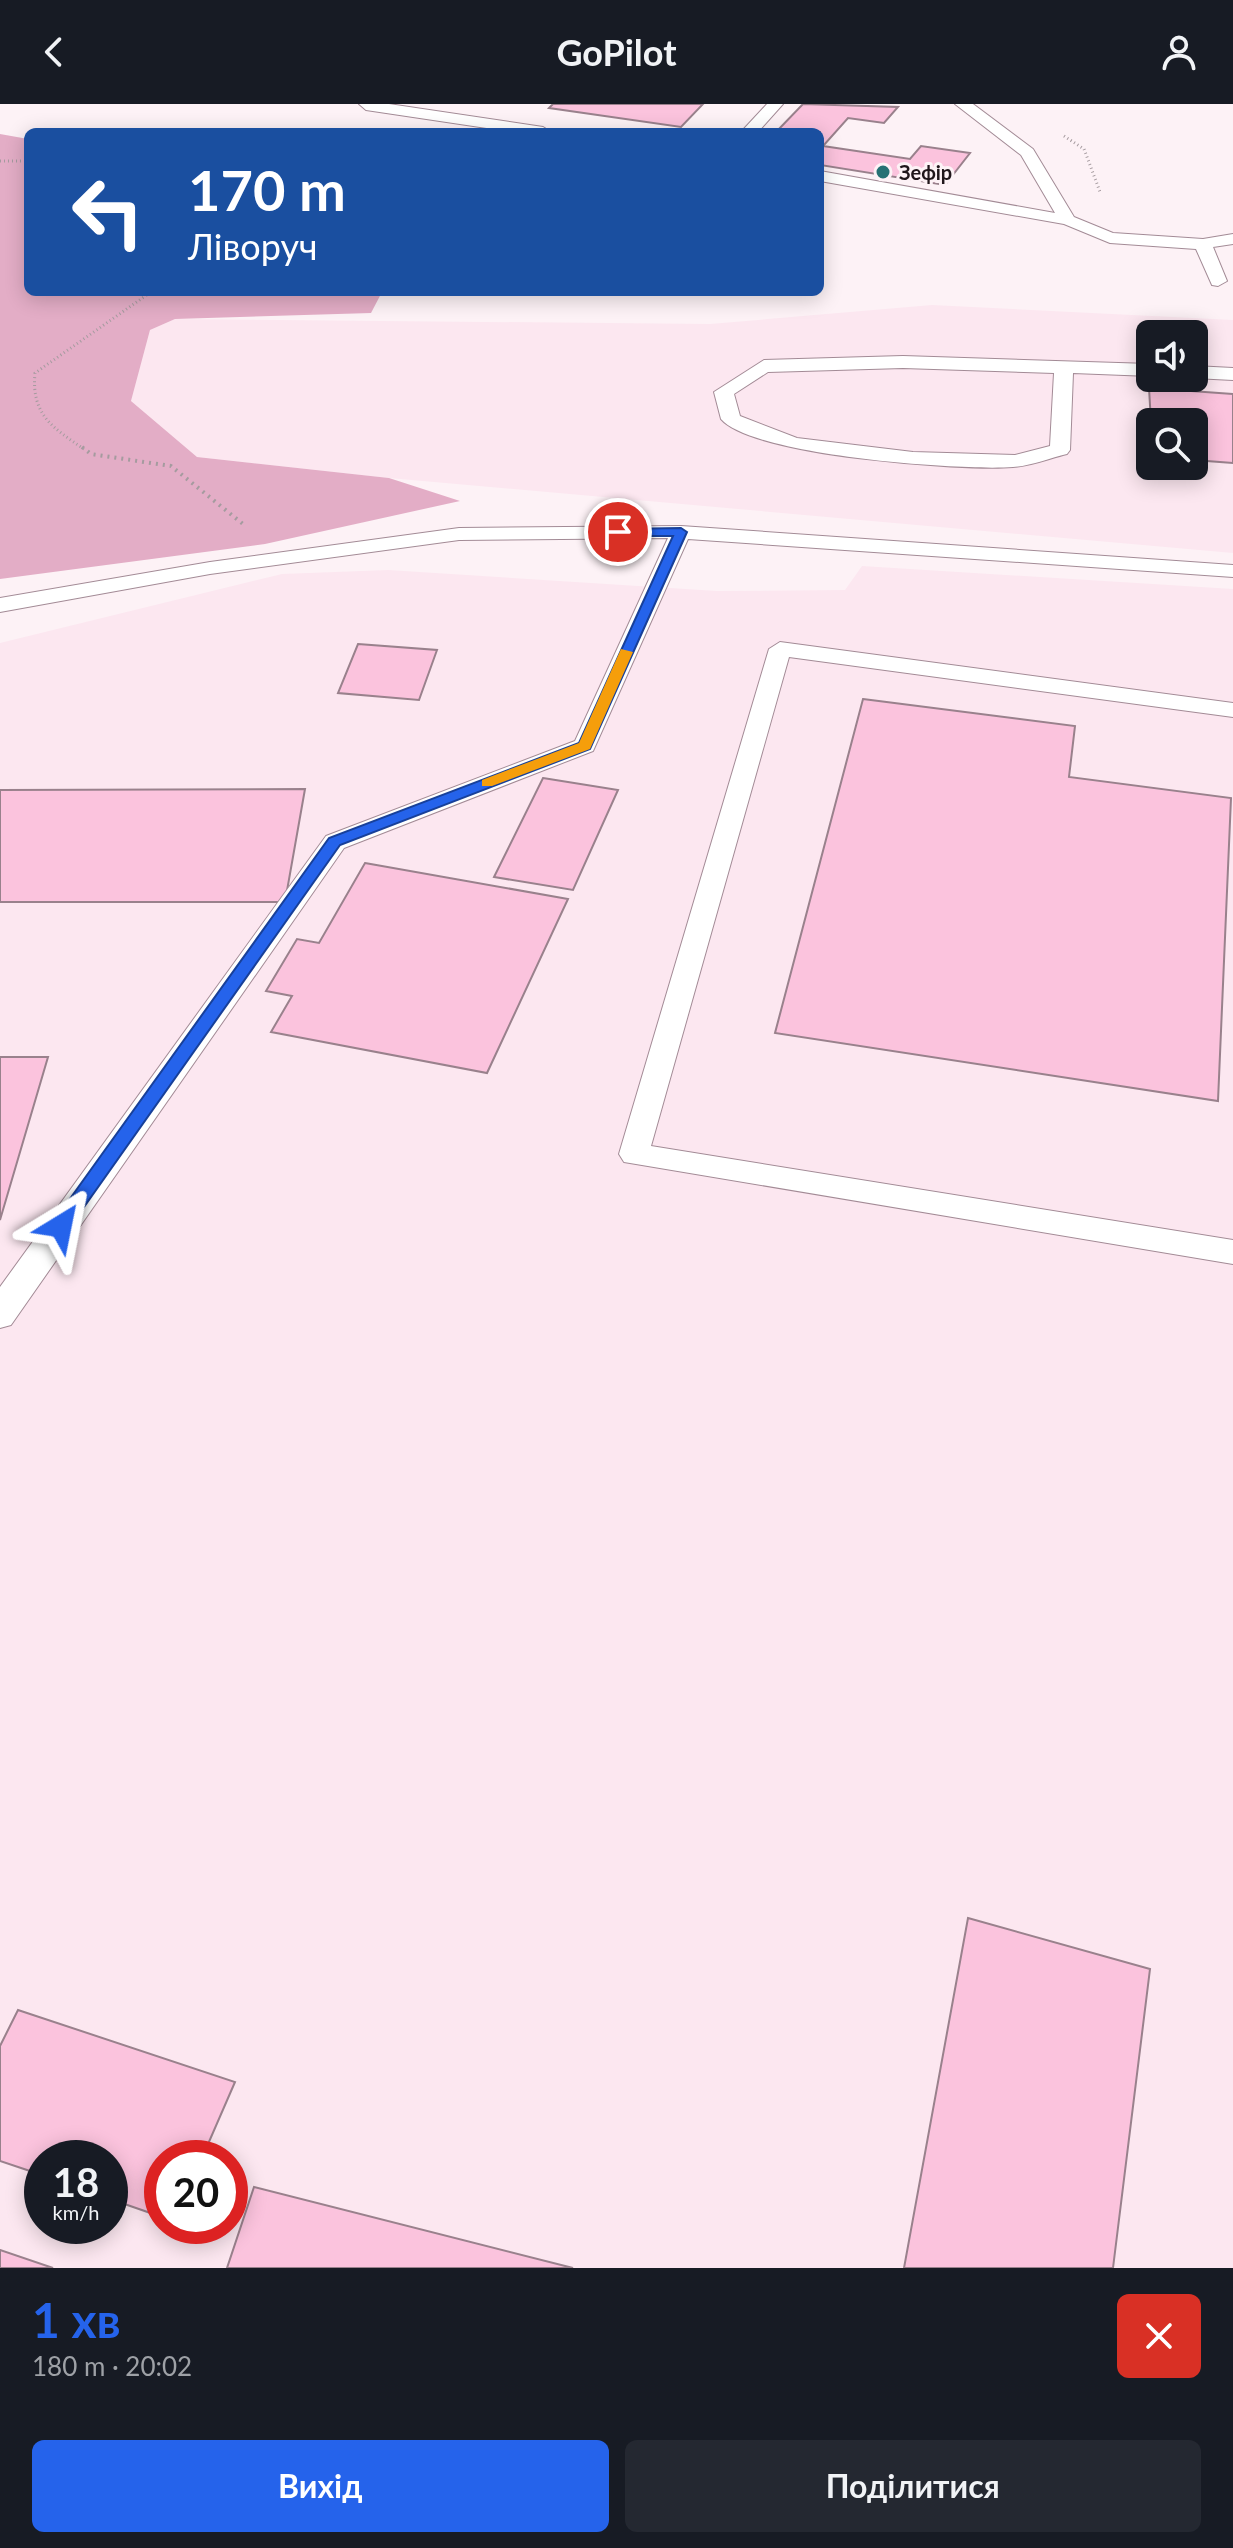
<!DOCTYPE html>
<html lang="uk">
<head>
<meta charset="utf-8">
<style>
  :root { --surface:#171b24; --page:#242831; --text:#f1f3f6; --muted:#9ea1a6; --accent:#2563eb }
  body { margin:0; font-family:Lato,sans-serif; background:var(--page); color:var(--text); height:100vh; display:flex; flex-direction:column; font-size:30px; white-space:nowrap }
  * { box-sizing:border-box; margin:0 }
  p { font-size:26px; color:var(--muted) }
  .icon { flex:none; width:44px; height:44px; fill:none; stroke:currentColor; stroke-width:2; stroke-linecap:round; stroke-linejoin:round }
  .map { position:relative; height:2164px; overflow:hidden }
  .side { display:flex; flex-direction:column; background:var(--surface); flex:1 }
  .side>* { flex:none }
  .hud { position:absolute; left:24px; top:24px; width:800px; height:168px; border-radius:12px; box-shadow:0 4px 20px #0003; background:#1a4fa0; color:#fff; overflow:hidden }
  .controls { position:absolute; left:1136px; top:216px; display:grid; gap:16px }
  .controls a { display:grid; place-items:center; width:72px; height:72px; border-radius:12px; background:var(--surface); box-shadow:0 4px 20px #0003; font-size:40px }
  .speed { position:absolute; left:24px; top:2036px; display:flex; gap:16px; font-size:40px; font-weight:700; text-align:center }
  .speed>* { display:grid; place-content:center; width:104px; height:104px; border-radius:50%; background:var(--surface); box-shadow:0 4px 20px #0003; line-height:1 }
  .speed small { font-size:20px; font-weight:400 }
  .speed .limit { border:12px solid #d22; background:#fff; color:#111 }
  .pin { position:absolute; display:grid; place-items:center; width:68px; height:68px; color:#fff; margin:-34px; border:4px solid #fff; border-radius:50%; box-shadow:0 2px 8px #0007 }
  .me { position:absolute; width:88px; margin:-44px; rotate:35deg; stroke-linejoin:round; filter:drop-shadow(0 0 6px #0008) }
  .turn { display:flex; align-items:center; gap:28px; height:168px; padding:0 32px; font-size:36px }
  .turn .icon { width:104px; height:104px; stroke-width:2.5 }
  .turn b { display:block; font-size:56px; line-height:68px }
  .round { display:grid; place-items:center; flex:none; width:84px; height:84px; border-radius:12px; background:var(--page) }
  .headline { display:flex; align-items:center; justify-content:space-between; height:136px; padding:0 32px }
  h1 { font-size:48px; font-weight:700; line-height:60px; color:var(--accent) }
  .action { display:flex; gap:16px; margin-top:auto; padding:16px 32px }
  .action a { flex:1; height:92px; border-radius:12px; background:var(--accent); color:#fff; font-size:32px; font-weight:700; line-height:92px; text-align:center }
  .action a+a { background:var(--page); color:var(--text) }
  header { display:flex; justify-content:space-between; align-items:center; height:104px; padding:0 32px; background:var(--surface); font-size:36px; font-weight:700 }
  .map>svg:first-child { display:block }
  .built { fill:#fce7f0; fill-rule:evenodd }
  .forest { fill:#e3adc6 }
  .building { fill:#fbc3dd; stroke:#99818c; stroke-width:2 }
  .lines { fill:none; stroke-linecap:round; stroke-linejoin:round }
  .lane-casing { stroke:#a38b96; stroke-width:2 }
  .path-far1 { stroke:#a59b9f; stroke-width:3; stroke-dasharray:1 3; stroke-linecap:butt }
  .path { stroke:#a59b9f; stroke-width:4; stroke-dasharray:2 5; stroke-linecap:butt }
  .lane { fill:#fff; fill-rule:evenodd }
  .route { fill:#2563eb; stroke:#184099; stroke-width:2 }
  .slow { fill:#f59e0b }
  .poi-dot { fill:#267174; stroke:#fdf2f6; stroke-width:3 }
  .labels { text-anchor:middle; dominant-baseline:central; stroke-width:6; stroke-linejoin:round; paint-order:stroke }
  .far-poi-label { font-size:20px; font-weight:bold; fill:#20161b; stroke:#fdf2f6; text-anchor:start }
</style>
</head>
<body>
<header><svg class="icon" aria-label="back" viewBox="0 0 24 24"><path d="M15 5l-7 7 7 7"/></svg>GoPilot<svg class="icon" aria-label="person" viewBox="0 0 24 24"><circle cx="12" cy="8" r="4"/><path d="M4 21q1-7 8-7t8 7"/></svg></header>
<div class="map">
<svg width="1233" height="2164" viewBox="0 0 1233 2164">
  <rect width="100%" height="100%" fill="#fdf2f6"/>
  <path class="built" d="M932,201L1233,216V449L389,374L197,353L131,297L150,226L175,215L710,220ZM1150,230H1194V274H1150ZM1150,318H1194V362H1150Z
    M862,462L1233,485V2164H0V539L282,470L388,466L717,487L845,486ZM42,2054H110V2122H42ZM162,2054H230V2122H162Z"/>
  <path class="forest" d="M0,30L28,35V188H382L371,209L175,215L150,226L131,297L197,353L389,374L460,397L265,440L0,475Z"/>
  <path class="building" d="M553,0H703L681,23L549,4Z
    M803,0L898,3L884,19L848,14L823,42L910,55L921,42L970,49L945,81L820,61V28H776Z
    M1149,284L1233,290V359L1194,356V318H1151Z
    M358,540L437,546L419,596L338,589Z
    M863,595L1075,622L1069,673L1231,694L1218,997L775,929Z
    M543,674L618,686L573,786L494,773Z
    M305,685L285,798H0V686Z
    M365,759L568,795L487,969L271,928L292,892L266,887L297,835L319,839Z
    M0,953H48L0,1116Z
    M968,1814L1150,1865L1113,2164H904Z
    M18,1906L235,1978L202,2054H162V2113L110,2095V2054H42V2071L0,2057V1942Z
    M254,2083L573,2164H227Z
    M0,2146L53,2164H0Z"/>
  <g class="lines">
    <defs>
      <path id="lane" d="M359,0H389L543,23L551,28H513L366,6Z
        M767,0H783L758,28H741Z
        M955,0H973L1033,45L1074,113L1113,129L1203,135L1233,130V140L1213,143L1227,177L1218,182L1212,181L1196,145L1110,139L1064,120L820,77V67L1055,109L1021,51Z
        M903,252L1150,260V272L1073,269L1070,346L1067,350C1050,354 1031,362 1013,363C962,367 753,352 721,315L714,288L764,256ZM903,264L1054,269L1050,342L1015,351L913,348L797,334L740,312L734,290L768,268Z
        M1194,262L1233,264V276L1194,274Z
        M681,422L1233,461V473L688,435L593,647L344,744L11,1221L0,1224V1183L326,732L575,637L668,434L459,436L210,470L0,508V494L210,458L459,424Z
        M780,538L1233,599V613L789,553L651,1042L1233,1136V1160L624,1058L619,1050L769,545Z"/>
    </defs>
    <use href="#lane" class="lane-casing"/>
    <path class="path-far1" d="M1064,32L1084,45L1100,88
      M0,57H28
      M84,345C53,324 31,311 35,269L151,188"/>
    <path class="path" d="M82,343L91,350L171,362L243,420"/>
    <use href="#lane" class="lane"/>
  </g>
  <path class="route" d="M681,424L687,428L590,645L340,741L67,1127H54V1117L329,734L579,639L673,432H618L611,428L618,425Z"/>
  <path class="slow" d="M621,545L633,548L590,645L492,682H482V676L579,639Z"/>
  <circle class="poi-dot" cx="883" cy="68" r="8"/>
  <g class="labels">
    <g class="far-poi-label">
      <text x="899" y="68">Зефір</text>
    </g>
  </g>
</svg>
<div class="controls">
<a><svg class="icon" aria-label="sound" viewBox="0 0 24 24"><path d="M4 9h4l5-4v14l-5-4H4zM17 9q2 3 0 6"/></svg></a>
<a><svg class="icon" aria-label="search" viewBox="0 0 24 24"><circle cx="10" cy="10" r="6"/><path d="M15 15l6 6"/></svg></a>
</div>
<div class="speed"><div>18<small>km/h</small></div><div class="limit">20</div></div>
<div class="pin" style="left:618px;top:428px;background:#d93025"><svg class="icon" aria-label="arrive" viewBox="0 0 24 24"><path d="M6 21V4h12l-3 4 3 4H6"/></svg></div>
<svg class="me" style="left:61px;top:1122px" viewBox="-20 -20 40 40"><path d="M0-17L14 15 0 8-14 15z" fill="#2563eb" stroke="#fff" stroke-width="4"/></svg>
<div class="hud">
<div class="turn"><svg class="icon" aria-label="left" viewBox="0 0 24 24"><path d="M17 20v-9H6M10 6l-5 5 5 5"/></svg><div><b>170 m</b>Ліворуч</div></div>
</div>
</div>
<section class="side">
<div class="headline"><div><h1>1 хв</h1><p>180 m · 20:02</p></div><a class="round" style="background:#d93025;color:#fff"><svg class="icon" aria-label="close" viewBox="0 0 24 24"><path d="M6 6l12 12M18 6L6 18"/></svg></a></div>
<div class="action"><a>Вихід</a><a>Поділитися</a></div>
</section>
</body>
</html>
